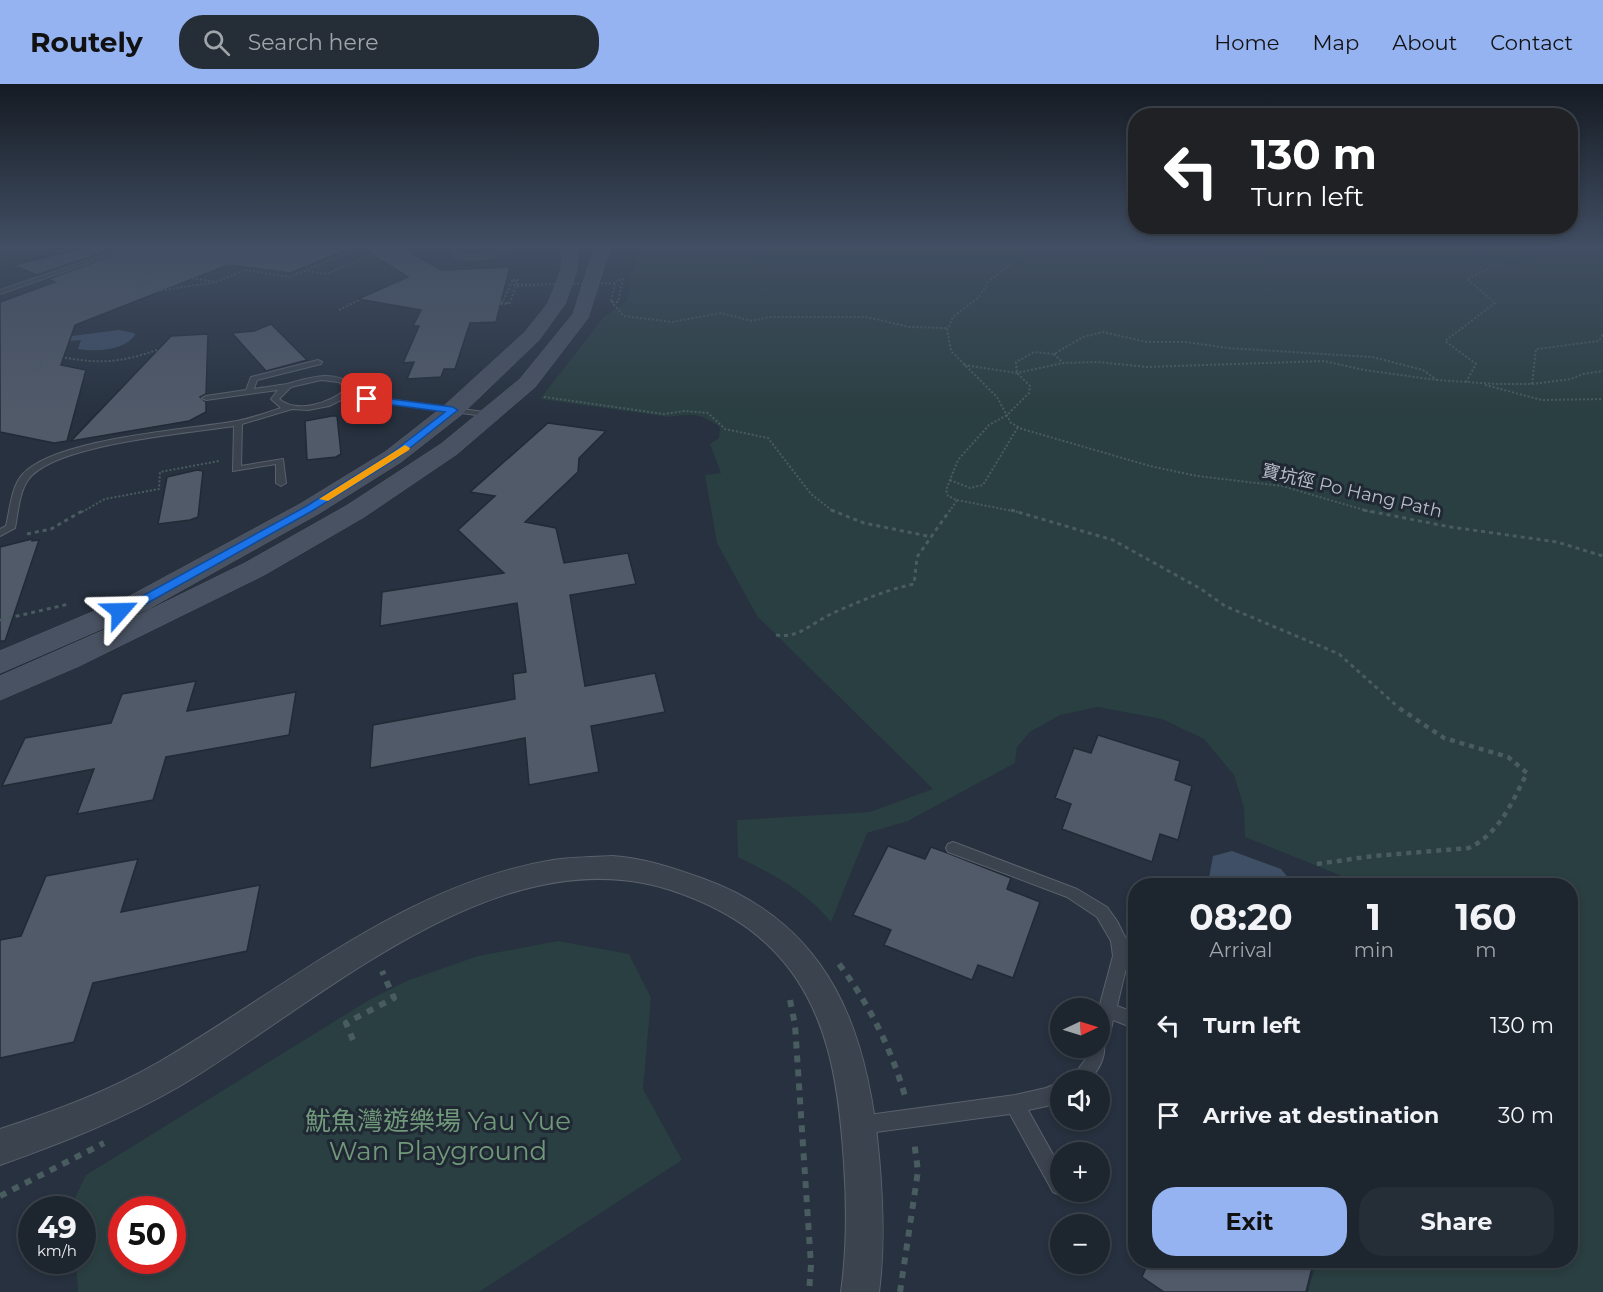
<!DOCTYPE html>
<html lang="en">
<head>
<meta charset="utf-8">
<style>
  :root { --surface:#1d252f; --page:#252d37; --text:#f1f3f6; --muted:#a0a5aa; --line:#3b424b; --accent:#95b2f1 }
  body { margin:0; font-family:Montserrat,"Noto Sans TC",sans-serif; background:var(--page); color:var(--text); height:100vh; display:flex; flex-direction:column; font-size:22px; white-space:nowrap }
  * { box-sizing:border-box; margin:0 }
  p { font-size:20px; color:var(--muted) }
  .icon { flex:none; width:33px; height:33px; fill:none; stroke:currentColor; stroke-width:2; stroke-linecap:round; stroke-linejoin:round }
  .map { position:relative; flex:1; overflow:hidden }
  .sheet { position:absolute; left:1128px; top:794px; width:450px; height:390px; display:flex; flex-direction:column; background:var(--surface); border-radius:24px; box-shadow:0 3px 9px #0003,0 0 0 2px var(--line) }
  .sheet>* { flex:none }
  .guide { position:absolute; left:1128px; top:24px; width:450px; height:126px; border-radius:24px; box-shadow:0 3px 9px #0003,0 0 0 2px var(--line); background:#202124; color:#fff; overflow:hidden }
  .needle { width:39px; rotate:86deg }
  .controls { position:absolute; left:1050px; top:914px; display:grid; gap:12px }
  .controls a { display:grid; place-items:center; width:60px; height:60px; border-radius:50%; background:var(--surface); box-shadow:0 3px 9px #0003,0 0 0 2px var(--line); font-size:30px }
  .speed { position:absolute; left:18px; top:1112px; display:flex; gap:12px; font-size:30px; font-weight:700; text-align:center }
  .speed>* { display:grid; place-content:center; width:78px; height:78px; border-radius:50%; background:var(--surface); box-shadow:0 3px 9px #0003,0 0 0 2px var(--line); line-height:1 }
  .speed small { font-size:15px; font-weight:400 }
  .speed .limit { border:9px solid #d22; background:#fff; color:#111 }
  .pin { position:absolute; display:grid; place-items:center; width:51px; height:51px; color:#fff; margin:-26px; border-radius:12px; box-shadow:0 3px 9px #0006 }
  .me { position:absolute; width:66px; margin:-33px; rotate:65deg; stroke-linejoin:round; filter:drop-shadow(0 0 4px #0008) }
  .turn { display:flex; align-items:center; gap:21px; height:126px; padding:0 24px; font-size:27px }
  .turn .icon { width:78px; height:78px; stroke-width:2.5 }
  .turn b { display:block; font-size:42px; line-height:51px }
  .eta { display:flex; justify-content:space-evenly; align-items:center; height:102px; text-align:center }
  .eta b { font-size:36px; font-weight:700; line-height:42px }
  .button { display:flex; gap:12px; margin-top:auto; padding:12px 24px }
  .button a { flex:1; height:69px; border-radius:24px; background:var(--accent); color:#111; font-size:24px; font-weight:700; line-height:69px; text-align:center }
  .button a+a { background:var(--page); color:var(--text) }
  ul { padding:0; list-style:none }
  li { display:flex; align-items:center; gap:18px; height:90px; padding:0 24px }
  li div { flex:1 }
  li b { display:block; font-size:22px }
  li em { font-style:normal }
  header { display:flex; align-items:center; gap:36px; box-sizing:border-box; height:84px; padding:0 30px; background:var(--accent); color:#111 }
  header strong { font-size:28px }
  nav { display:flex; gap:33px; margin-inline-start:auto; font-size:21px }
  .search { width:420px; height:54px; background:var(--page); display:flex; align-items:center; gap:15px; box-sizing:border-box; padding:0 21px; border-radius:24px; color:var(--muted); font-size:22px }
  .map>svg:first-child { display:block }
  .green { fill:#2a3f41; fill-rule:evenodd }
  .water { fill:#3e4f66 }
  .building { fill:#515a69; stroke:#222a36; stroke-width:1.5 }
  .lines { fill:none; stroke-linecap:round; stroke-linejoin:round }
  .lane-casing { stroke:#59616c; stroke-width:2 }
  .street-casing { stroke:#59616c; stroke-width:2 }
  .secondary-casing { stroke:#59616c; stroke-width:1 }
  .path-far3 { stroke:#495c5f; stroke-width:2; stroke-dasharray:2 2; stroke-linecap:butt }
  .path-far2 { stroke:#495c5f; stroke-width:3; stroke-dasharray:4 4; stroke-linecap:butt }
  .path-far1 { stroke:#495c5f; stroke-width:4.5; stroke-dasharray:5 5; stroke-linecap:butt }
  .path { stroke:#495c5f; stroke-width:6; stroke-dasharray:7 7; stroke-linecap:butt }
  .lane { fill:#3b434f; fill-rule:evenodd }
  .street { fill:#3b434f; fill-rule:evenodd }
  .secondary { fill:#495262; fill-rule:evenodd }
  .path-bridge { stroke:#495c5f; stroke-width:2; stroke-dasharray:2 2; stroke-linecap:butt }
  .route { fill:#1a73e8; stroke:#114b97; stroke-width:1.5 }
  .slow { fill:#f59e0b }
  .labels { text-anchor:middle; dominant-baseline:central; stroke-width:6; stroke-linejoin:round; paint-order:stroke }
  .far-street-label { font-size:18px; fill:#b8bec9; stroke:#202834 }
  .near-park-label { font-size:26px; fill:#70997a; stroke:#202834 }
</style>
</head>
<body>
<header>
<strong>Routely</strong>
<div class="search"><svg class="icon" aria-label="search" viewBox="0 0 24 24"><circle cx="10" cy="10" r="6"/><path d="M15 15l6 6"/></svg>Search here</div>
<nav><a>Home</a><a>Map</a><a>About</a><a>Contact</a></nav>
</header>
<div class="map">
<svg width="1603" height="1208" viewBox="0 0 1603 1208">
  <rect width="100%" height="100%" fill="#27313f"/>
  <path class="green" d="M0,162H48L61,167L0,181Z
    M651,162H1603V1208H1308L1317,1176H1570V801H1364L1245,753L1244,724L1234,691L1204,655L1162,635L1098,623L1060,631L1030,648L1017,663L1015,679L908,737L867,749L831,838C807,808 772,790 738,773L737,736L870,728L933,705L757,532L717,459L705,391L721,389L710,360L719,354L720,343C701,329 692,329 669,333L540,315L604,233L627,217L631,190L642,163Z
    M558,857L629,870L651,914L643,1005L682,1076L479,1208H78L76,1176H82V1125H72V1120L86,1091L369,916L409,896L478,872ZM122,1125H172V1176H122Z"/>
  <path class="water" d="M119,246L134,249L135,251C124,267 95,268 78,265L81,256L70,257L72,252Z
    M1232,767L1281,785L1290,796L1304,801H1214L1208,799L1213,772Z"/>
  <path class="building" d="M95,162H122L37,191L13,181Z
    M139,162H355L290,189L228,181L75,241L61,281L86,286L67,357L54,359L0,348V218L55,198L48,195Z
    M359,162H400L441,186L510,183L496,238L470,239L455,285H444L441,293L407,295L414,278L403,279L419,242H413L421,226L358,215L408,193Z
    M271,240L307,276L266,287L232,249L254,247Z
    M208,250L206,310L200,313L206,318V328L189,337L71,357L171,252Z
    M332,332H337L341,370L336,373L307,376L305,337Z
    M548,339L606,347L579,374L578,388L525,438L556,444L564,479L628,469L636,500L570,511L585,602L655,589L665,628L591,642L599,688L529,701L525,654L370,684L373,641L515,615L513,590L526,588L517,519L380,542L382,508L504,489L458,446L495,412L470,408Z
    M197,386L203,387L198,433L190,436L158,440L167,393Z
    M32,455V457L39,456L5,557H0V463Z
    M196,597L187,627L296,608L289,651L166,673L153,716L77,730L94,685L2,702L25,654L111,639L122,610Z
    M1098,651L1180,677L1175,696L1192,702L1178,756L1160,750L1152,778L1062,745L1071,720L1055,714L1074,664L1091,669Z
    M888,762L925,775L931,763L945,768L1011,794L1007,805L1040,818L1013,894L978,881L972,896L884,861L891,846L853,831Z
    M138,775L121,828L260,801L247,867L93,899L74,958L0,974V856L21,852L46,792Z
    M1149,1176H1314L1306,1208H1164L1142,1193Z"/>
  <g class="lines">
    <defs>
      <path id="lane" d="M129,162H137L0,210V206Z
        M452,162H479L476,164H461L459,167L460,171C474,173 487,173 500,165L501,162H507L505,167C489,176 472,177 455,173L453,167L455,164Z
        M318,276L322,278L321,280L257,296L254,305C265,303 276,302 287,300C309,294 335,284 354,303L350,310L492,329L496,331L492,333L345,314L329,322L308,326L292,325L242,340L241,382L283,375L286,399L281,402L276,399V380L233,387L234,342C190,349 53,360 28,396C19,409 18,429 15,444L0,452V445L6,442C10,426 11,404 22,391C55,354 187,346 237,337C252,334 266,329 281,324L271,315L278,306L206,316L202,314L206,312L246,306L251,293ZM321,296L339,298L346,304L345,306C329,319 297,330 279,315L291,303Z
        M953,758L1077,805L1107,823L1117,837L1127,857L1129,872L1117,922L1136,929V945L1113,936L1109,954L1104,960C1106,974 1098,986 1090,996H1070L1085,976L1088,963H1100L1099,924L1113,872L1111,857L1097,833L1067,813L948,768L946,764L948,760Z
        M1060,998V1016L1047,1022L1028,1026L1060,1083V1107H1067L1060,1111L1053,1108L1010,1030L861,1050L855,1047L852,1041L855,1035L861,1032L1015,1011L1046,1004Z"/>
      <path id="street" d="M612,772C644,774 674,784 704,795C831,841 868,948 879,1072C883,1118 885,1163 879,1208H841C847,1165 847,1123 844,1079C839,1002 829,921 771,864C746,839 715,822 682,810C505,742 321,918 180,1002C123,1035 62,1059 0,1081V1045C55,1027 109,1007 159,978C285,905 405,800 553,776C572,773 593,773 612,772Z"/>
      <path id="secondary" d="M562,162H578L577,186L565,220L539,256L461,331L401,378L318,430L150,524L0,589V567L130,512L300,420L385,368L445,321L525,248L548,219L561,186Z
        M595,162H611L588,234L535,303L457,370L364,433L264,491L79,582L0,616V592L145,528L245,479L346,422L441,360L520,295L573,230Z"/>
    </defs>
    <use href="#lane" class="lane-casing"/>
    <use href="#street" class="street-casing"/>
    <use href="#secondary" class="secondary-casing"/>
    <path class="path-far3" d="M1026,162L1019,173L989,197L979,213L953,233L947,246L951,267L997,313L1011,339L1022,345L1150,382L1197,392L1282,402L1371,428
      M1462,162L1513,173L1467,195L1495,219L1445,257L1476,280L1466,298
      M304,187L326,190L370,172L389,174
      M192,194L216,198L245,186L289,193L354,166
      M513,196H518L510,219H502Z
      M517,202L542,201
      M137,210L216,198
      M137,210L150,189
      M611,217L624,232L672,238L721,229L752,237L769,233H867L909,243L947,244
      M612,218H618L623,195L616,197
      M339,226L359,216
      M62,269L61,273C100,280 119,279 157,266
      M1054,270L1063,279
      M964,281L1017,289L1063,279L1098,278L1147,283L1324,277L1364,286L1437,296L1496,300H1532L1571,295L1583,290L1603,287
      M38,288L42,277
      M1532,300L1536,265L1599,257L1603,250
      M1485,301L1542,316L1603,315
      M544,313L664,330L685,327L708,329L725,345L768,354L811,410L834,428
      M346,329L347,340
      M950,396L970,404L983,401L1018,343
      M957,416L1018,428
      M82,428L105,415L159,405L160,388L219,377
      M949,428L957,416L948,412L946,406L958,376L989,341L1007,331L1029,309L1030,302L1017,289L1016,278L1034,268L1054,270L1083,253L1103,248L1147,258H1186L1228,264L1372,273L1423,286L1437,296"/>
    <path class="path-far2" d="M831,426L864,439L932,453
      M1011,426L1113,456L1201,505L1225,522L1339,570L1398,623
      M1363,426L1451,443L1557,458L1603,472
      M27,450L51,445L84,426
      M0,536L69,520
      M776,551C798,555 812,539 831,530C858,518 885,506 914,500L917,473L950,426"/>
    <path class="path-far1" d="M1317,780L1373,772L1469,764C1500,749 1512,718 1527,689L1508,673L1444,654L1396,622"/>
    <path class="path" d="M839,880C869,920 891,964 905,1012
      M790,916L795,941L811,1181L809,1208
      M353,956L346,939L394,914L382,887
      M0,1112L104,1059
      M900,1208L918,1087L914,1057"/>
    <use href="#lane" class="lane"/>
    <use href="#street" class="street"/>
    <use href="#secondary" class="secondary"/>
    <path class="path-bridge" d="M511,197H517
      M509,201L616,199
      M502,217L500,220H508L509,217
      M611,217L615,200"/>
  </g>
  <linearGradient id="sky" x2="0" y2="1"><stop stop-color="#151b23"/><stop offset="0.49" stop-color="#414e63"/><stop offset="1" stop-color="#414e63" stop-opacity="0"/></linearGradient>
  <rect width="1603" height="331" fill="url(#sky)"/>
  <path class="route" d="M367,312L453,323L458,326L396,375L312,427L144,521L124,530H115L114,527L115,524L135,516L305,423L389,371L445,328L364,317V313Z"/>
  <path class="slow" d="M405,361L410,364L409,366L328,417L319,415Z"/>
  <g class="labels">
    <g class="far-street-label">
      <text transform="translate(1352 407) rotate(13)">寶坑徑 Po Hang Path</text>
    </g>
    <g class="near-park-label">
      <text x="438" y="1037">魷魚灣遊樂場 Yau Yue<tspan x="438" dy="30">Wan Playground</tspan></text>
    </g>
  </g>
</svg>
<div class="controls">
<a><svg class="needle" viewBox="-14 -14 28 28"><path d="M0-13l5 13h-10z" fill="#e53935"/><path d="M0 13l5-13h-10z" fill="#a0a5aa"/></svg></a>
<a><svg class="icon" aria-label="sound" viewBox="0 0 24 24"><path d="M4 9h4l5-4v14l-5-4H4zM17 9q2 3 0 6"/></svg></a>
<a>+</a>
<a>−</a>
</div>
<div class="speed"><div>49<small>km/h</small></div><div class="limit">50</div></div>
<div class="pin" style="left:367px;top:315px;background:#d93025"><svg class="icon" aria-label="arrive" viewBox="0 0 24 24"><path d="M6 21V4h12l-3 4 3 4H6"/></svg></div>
<svg class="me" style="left:120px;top:527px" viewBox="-20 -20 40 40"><path d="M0-17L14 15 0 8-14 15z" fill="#1a73e8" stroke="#fff" stroke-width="4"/></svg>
<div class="guide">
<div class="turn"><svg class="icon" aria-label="left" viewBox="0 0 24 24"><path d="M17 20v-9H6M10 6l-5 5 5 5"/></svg><div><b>130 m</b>Turn left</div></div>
</div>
<section class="sheet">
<div class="eta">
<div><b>08:20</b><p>Arrival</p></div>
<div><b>1</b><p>min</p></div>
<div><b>160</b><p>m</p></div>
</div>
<ul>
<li><svg class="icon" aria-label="left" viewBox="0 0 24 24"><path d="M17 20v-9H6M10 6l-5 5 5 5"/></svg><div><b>Turn left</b></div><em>130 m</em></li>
<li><svg class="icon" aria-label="arrive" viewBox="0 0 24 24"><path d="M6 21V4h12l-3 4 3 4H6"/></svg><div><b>Arrive at destination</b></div><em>30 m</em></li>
</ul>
<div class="button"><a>Exit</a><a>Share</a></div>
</section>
</div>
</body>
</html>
